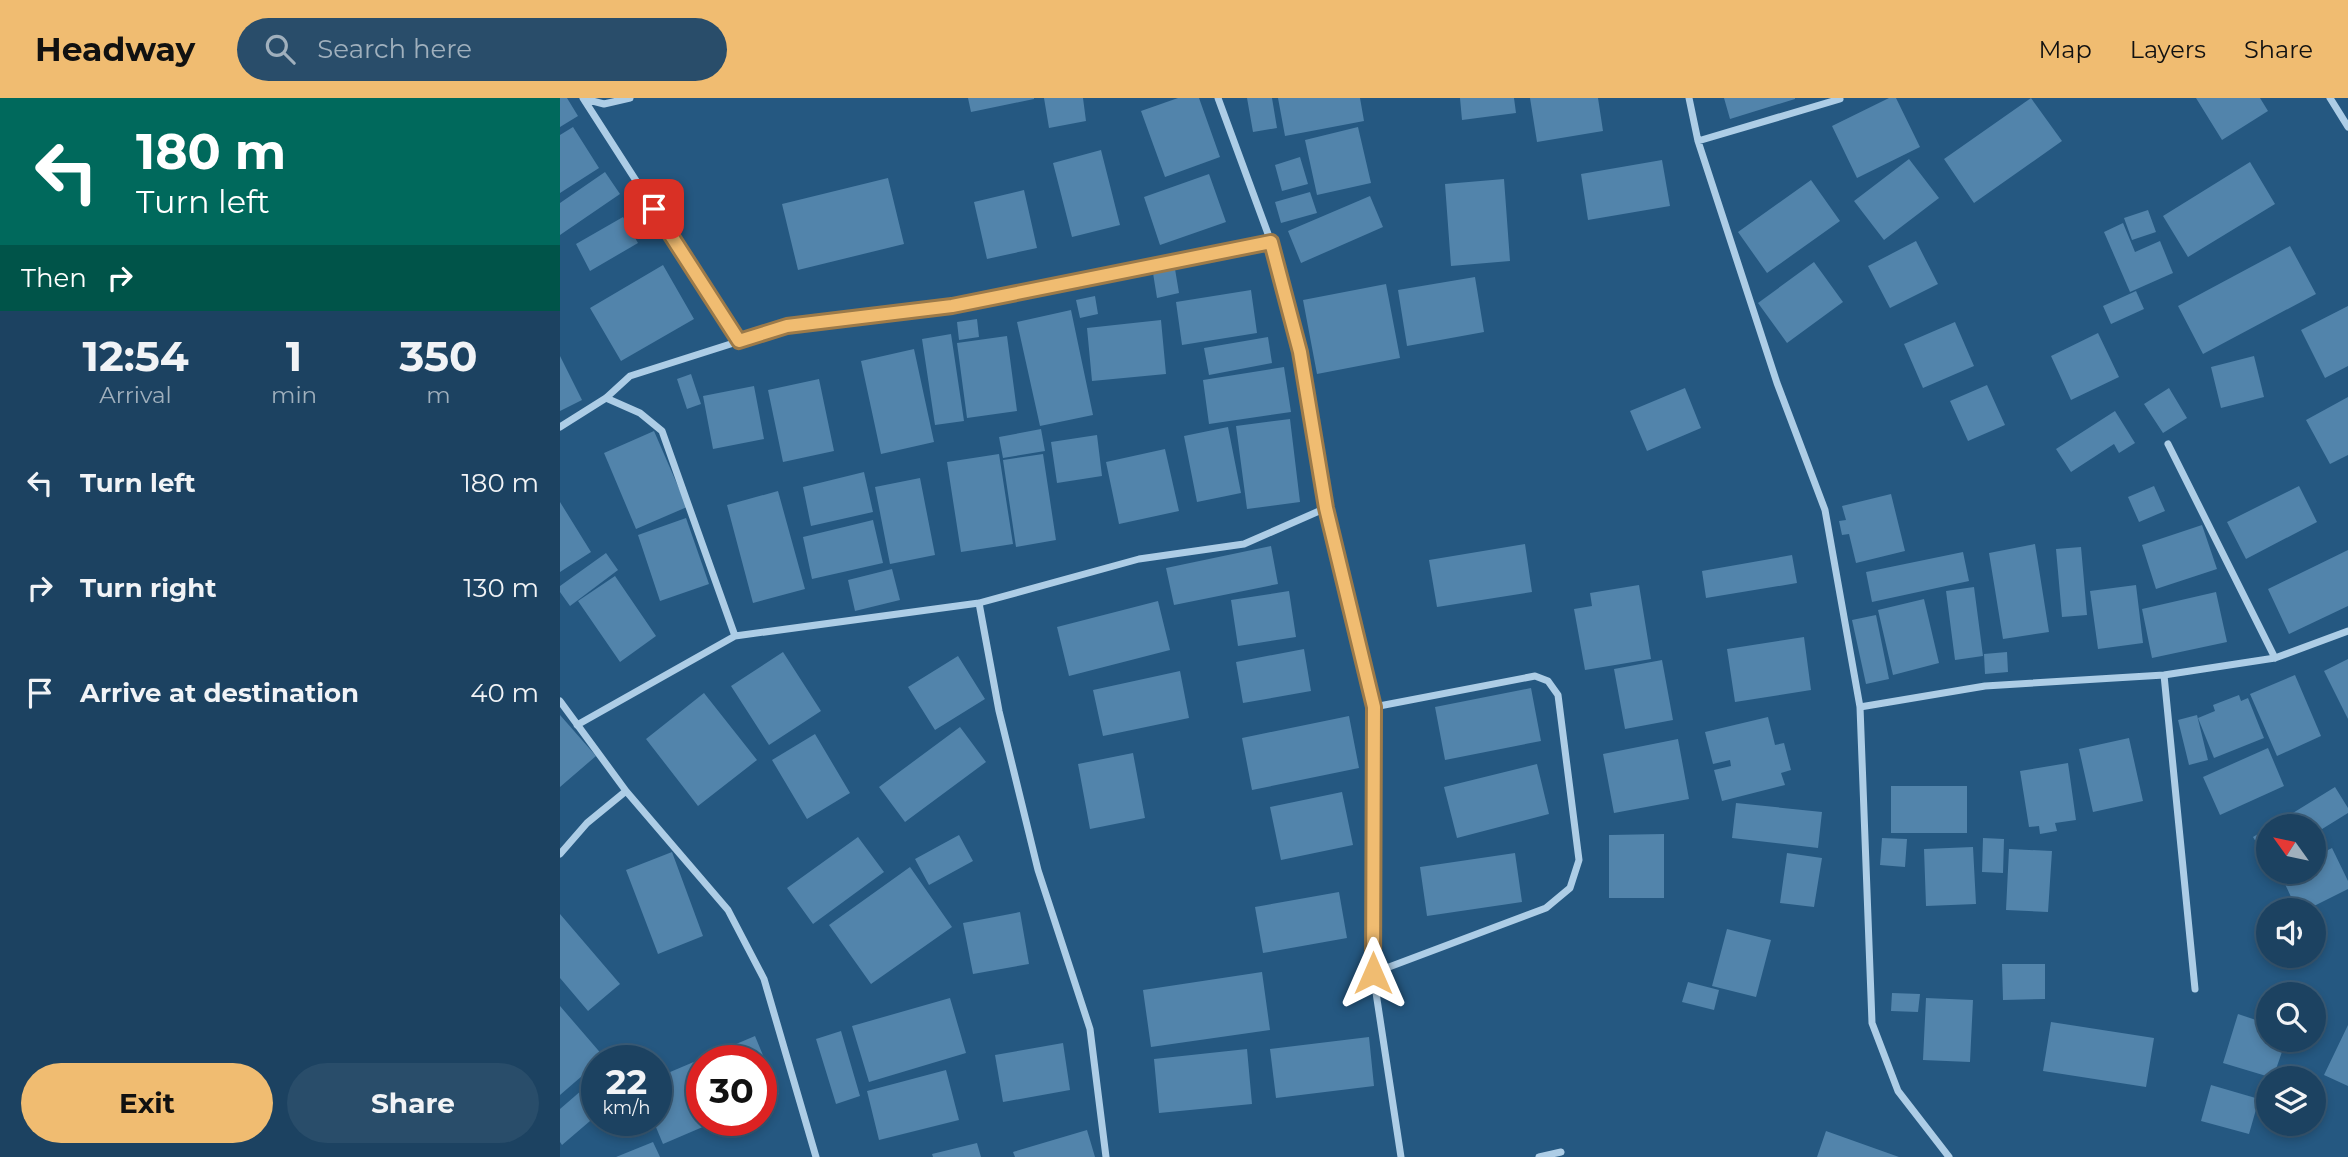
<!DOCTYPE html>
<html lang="en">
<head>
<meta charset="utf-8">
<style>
  :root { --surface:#1c4261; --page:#294d6a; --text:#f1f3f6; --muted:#a0b0bd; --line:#3a5b76; --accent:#f0bc71 }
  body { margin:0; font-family:Montserrat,sans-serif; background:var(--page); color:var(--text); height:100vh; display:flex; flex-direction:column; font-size:26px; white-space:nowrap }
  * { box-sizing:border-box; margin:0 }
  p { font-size:23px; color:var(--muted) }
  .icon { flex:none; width:38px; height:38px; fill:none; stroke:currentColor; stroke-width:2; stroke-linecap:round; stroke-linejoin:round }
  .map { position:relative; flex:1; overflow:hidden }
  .panel { display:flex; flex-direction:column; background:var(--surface); width:560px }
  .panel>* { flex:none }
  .guide { background:#00695c; color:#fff; overflow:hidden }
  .needle { width:46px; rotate:303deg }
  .tools { position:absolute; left:1696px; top:716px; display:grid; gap:14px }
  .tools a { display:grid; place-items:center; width:70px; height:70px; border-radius:50%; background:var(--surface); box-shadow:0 4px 10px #0003,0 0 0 2px var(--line); font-size:35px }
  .speed { position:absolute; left:21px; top:947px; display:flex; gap:14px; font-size:35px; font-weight:700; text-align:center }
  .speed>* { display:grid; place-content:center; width:91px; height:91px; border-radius:50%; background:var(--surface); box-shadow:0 4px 10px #0003,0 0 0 2px var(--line); line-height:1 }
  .speed small { font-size:18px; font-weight:400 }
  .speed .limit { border:10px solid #d22; background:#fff; color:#111 }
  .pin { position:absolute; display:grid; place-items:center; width:60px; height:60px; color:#fff; margin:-30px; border-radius:14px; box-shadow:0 4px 10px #0006 }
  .me { position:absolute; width:77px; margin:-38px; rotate:0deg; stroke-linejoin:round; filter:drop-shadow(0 0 5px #0008) }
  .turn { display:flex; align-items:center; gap:24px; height:147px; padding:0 21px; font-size:32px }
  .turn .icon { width:91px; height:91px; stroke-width:2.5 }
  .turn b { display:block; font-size:49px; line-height:60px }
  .then { display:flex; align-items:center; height:66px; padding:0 21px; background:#0003; gap:14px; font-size:26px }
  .eta { display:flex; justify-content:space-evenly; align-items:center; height:119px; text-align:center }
  .eta b { font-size:42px; font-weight:700; line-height:49px }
  .action { display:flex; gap:14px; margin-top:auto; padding:14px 21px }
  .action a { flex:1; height:80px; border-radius:42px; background:var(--accent); color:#111; font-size:28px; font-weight:700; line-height:80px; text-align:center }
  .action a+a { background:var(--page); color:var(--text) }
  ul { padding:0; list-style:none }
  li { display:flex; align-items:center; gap:21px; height:105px; padding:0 21px }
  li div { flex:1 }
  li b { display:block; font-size:26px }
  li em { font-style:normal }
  header { display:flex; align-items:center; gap:42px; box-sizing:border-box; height:98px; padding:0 35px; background:var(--accent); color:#111 }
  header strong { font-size:33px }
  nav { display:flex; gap:38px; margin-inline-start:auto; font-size:24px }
  .search { width:490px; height:63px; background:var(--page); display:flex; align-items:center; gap:18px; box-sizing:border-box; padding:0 24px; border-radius:38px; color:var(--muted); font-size:26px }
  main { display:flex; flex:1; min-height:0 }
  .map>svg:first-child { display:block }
  .building { fill:#5284ab }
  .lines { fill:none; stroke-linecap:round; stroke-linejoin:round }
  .street { stroke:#adcde6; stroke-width:7 }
  .route-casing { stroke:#9c7a49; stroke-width:18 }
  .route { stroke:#f0bc71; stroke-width:12 }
</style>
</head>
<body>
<header>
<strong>Headway</strong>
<div class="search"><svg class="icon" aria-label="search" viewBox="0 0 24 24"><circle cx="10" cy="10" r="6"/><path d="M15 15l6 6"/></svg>Search here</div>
<nav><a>Map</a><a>Layers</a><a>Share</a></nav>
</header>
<main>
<section class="panel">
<div class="guide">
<div class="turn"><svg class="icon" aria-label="left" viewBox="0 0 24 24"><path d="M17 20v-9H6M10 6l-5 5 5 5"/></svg><div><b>180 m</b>Turn left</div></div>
<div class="then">Then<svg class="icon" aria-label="right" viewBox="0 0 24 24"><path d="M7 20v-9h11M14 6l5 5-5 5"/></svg></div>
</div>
<div class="eta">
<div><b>12:54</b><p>Arrival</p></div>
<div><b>1</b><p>min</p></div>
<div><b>350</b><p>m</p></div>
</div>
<ul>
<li><svg class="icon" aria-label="left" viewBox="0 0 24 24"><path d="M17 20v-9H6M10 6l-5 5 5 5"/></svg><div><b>Turn left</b></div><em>180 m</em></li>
<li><svg class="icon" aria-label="right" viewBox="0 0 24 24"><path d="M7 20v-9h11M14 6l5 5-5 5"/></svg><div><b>Turn right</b></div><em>130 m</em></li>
<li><svg class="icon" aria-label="arrive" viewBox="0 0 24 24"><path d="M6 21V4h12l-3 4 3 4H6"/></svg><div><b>Arrive at destination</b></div><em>40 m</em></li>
</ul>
<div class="action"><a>Exit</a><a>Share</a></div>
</section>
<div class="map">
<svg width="1788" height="1059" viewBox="0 0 1788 1059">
  <rect width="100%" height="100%" fill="#255881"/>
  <path class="building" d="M0,0H7L18,18L0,29Z
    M408,0H474V1L411,14Z
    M484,0H523L526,23L489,30Z
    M618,0H639L660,59L605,79L581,13Z
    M687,0H712L717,30L693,34Z
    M718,0H800L804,23L725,38Z
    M900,0H954L956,15L902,22Z
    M970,0H1038L1043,33L977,44Z
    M1164,0H1235V1L1170,21Z
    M1329,0H1336L1360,49L1297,80L1272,28Z
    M1471,0L1502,43L1414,105L1384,61Z
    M1636,0H1700L1708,13L1662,42Z
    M13,29L39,70L0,95V37Z
    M798,29L811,85L757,97L745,42Z
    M541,52L560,127L512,139L493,65Z
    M740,59L748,86L722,93L715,67Z
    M1349,61L1379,100L1324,142L1294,103Z
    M1102,62L1110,108L1028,122L1021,76Z
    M1690,64L1715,106L1628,159L1603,118Z
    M45,74L60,96L0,137V105Z
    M649,76L666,124L600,147L584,99Z
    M328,80L344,146L238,172L222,106Z
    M944,81L950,163L891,168L885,86Z
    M1251,82L1280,123L1207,175L1178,134Z
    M464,92L477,150L427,161L414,104Z
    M750,94L757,115L721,125L715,104Z
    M810,98L823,129L741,165L728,133Z
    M1588,112L1596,134L1572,142L1564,120Z
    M63,119L78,145L30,173L16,146Z
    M1563,125L1575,154L1600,143L1613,175L1570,194L1544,134Z
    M1356,143L1378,186L1330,210L1308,168Z
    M1730,148L1756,196L1643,256L1618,208Z
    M1254,164L1283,204L1227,245L1198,205Z
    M103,167L134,221L61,263L30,210Z
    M615,171L619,195L597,200L593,175Z
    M915,179L924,234L847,248L838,192Z
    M826,186L840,260L757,276L743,202Z
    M691,192L697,235L622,247L616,204Z
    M1576,193L1584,211L1551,226L1543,208Z
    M535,198L538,216L520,220L516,202Z
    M1788,208V268L1765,280L1741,232Z
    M511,212L533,317L480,328L457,224Z
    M417,221L419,239L399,242L397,224Z
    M601,222L606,276L532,283L527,230Z
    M1395,224L1414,268L1363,290L1344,246Z
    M1538,235L1559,279L1511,302L1491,258Z
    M391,236L404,323L375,327L362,241Z
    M447,238L457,313L407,320L397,245Z
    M708,239L712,265L649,277L644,250Z
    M354,251L374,344L321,356L301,263Z
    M0,258L22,302L0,313Z
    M1694,258L1704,299L1661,310L1651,269Z
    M724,269L731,314L649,326L643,282Z
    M131,276L141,306L127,311L117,281Z
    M259,281L274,353L223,364L208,292Z
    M1427,287L1445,327L1408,343L1390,303Z
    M194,288L204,341L153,351L143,298Z
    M1125,290L1141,330L1087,353L1070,313Z
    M1609,290L1627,320L1603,335L1584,306Z
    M1788,299V357L1770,366L1746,322Z
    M1555,313L1575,345L1559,355L1554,346L1511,374L1496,351Z
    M730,321L740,404L687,411L676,328Z
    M668,329L681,395L637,404L624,338Z
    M481,331L485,353L443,360L439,339Z
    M94,333L127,409L76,431L44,355Z
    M537,337L542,378L497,385L491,344Z
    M605,351L619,413L559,426L546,364Z
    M439,356L453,446L401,454L387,364Z
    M483,356L496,442L456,449L443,362Z
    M304,374L313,414L251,428L243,389Z
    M360,380L375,457L330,466L315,389Z
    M1594,388L1605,413L1579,424L1568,399Z
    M1739,388L1757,424L1686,461L1667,424Z
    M218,393L245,491L193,505L167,407Z
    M1331,396L1345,453L1296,465L1289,436L1282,437L1279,423L1286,422L1282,408Z
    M0,404L31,454L0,474Z
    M126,420L149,486L100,503L78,437Z
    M313,422L323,465L252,481L243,439Z
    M1642,427L1657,471L1596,491L1582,447Z
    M965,446L972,494L877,509L869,462Z
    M1475,446L1489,534L1443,541L1429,455Z
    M711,448L718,486L614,507L606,470Z
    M1521,449L1527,517L1502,519L1496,451Z
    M1788,452V508L1729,536L1708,491Z
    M1403,454L1409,483L1312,504L1306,474Z
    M46,455L58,472L10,508L0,494V488Z
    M1232,457L1237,485L1146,500L1142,473Z
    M332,471L340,502L295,513L288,482Z
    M55,478L96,538L60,564L18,503Z
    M1079,487L1091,561L1025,572L1014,511L1032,508L1030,495Z
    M1576,487L1583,545L1538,551L1530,493Z
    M1414,489L1423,558L1395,562L1386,493Z
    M729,493L736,539L678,548L671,502Z
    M1656,494L1667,544L1592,560L1582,511Z
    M1364,501L1379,565L1333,577L1318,512Z
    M598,503L610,552L509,578L497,529Z
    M1316,517L1329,581L1306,586L1292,522Z
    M1244,539L1251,592L1175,604L1167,551Z
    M744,551L751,593L683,605L676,564Z
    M223,554L261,613L209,647L171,588Z
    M1447,554L1448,574L1425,576L1424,556Z
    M398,558L425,601L375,632L348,589Z
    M1788,561V621L1764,573Z
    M1102,562L1113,622L1065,631L1054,571Z
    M620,573L629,620L543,638L533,592Z
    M1735,577L1761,638L1717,658L1690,596Z
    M971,590L981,643L885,662L875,609Z
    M144,595L197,662L138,708L86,641Z
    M1679,597L1681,603L1688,600L1704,640L1654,660L1638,620L1655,613L1653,607Z
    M0,617L36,658L0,689Z
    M1637,617L1648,662L1629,667L1618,622Z
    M789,618L799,670L692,692L682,640Z
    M1208,619L1215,647L1224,645L1231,672L1221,675L1225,687L1162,703L1154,672L1171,668L1170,662L1153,666L1145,634Z
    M400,629L426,664L345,724L319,689Z
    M255,636L290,695L247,721L212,662Z
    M1569,640L1583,703L1533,714L1519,651Z
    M1118,641L1129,701L1054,715L1043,656Z
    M1708,650L1724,688L1660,717L1643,679Z
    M573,655L585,720L530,731L518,666Z
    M1508,665L1516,722L1495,725L1497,733L1480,736L1479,728L1469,729L1460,673Z
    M977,666L989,716L897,740L884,689Z
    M1331,688H1407V735H1331Z
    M1775,689L1788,710V715L1754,736V728H1712Z
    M782,694L793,747L721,762L710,709Z
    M1176,705L1262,714L1258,750L1172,740Z
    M1708,730V764L1693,739Z
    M1104,736V800H1049V737Z
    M399,737L413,763L369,787L355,761Z
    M298,739L324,774L253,826L227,790Z
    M1322,740L1347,741L1345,769L1320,767Z
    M1423,740L1444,741L1443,775L1422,774Z
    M1413,749L1416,806L1366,808L1364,751Z
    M1772,750L1788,783V791L1746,812H1737L1720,775L1754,774V759Z
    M1449,751L1492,753L1488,814L1446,812Z
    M112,754L143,838L98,856L66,772Z
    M955,755L962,804L867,818L860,769Z
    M1227,755L1262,760L1254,809L1220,805Z
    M350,769L392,829L311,886L269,827Z
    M779,794L787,840L703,855L695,809Z
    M460,814L469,866L413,876L403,825Z
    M0,816L60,886L28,913L0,880Z
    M1167,831L1211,842L1196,899L1152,888Z
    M1442,866H1485V901L1443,902Z
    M702,874L710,932L591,949L583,892Z
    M1128,884L1159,892L1154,912L1122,904Z
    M1332,895L1360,896L1358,914L1331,913Z
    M390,900L406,955L309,984L292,928Z
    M1366,900L1413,902L1410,964L1363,962Z
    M0,908L44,959L37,962V965L0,997Z
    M1678,916L1708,926V942H1726L1713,980L1663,965Z
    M1491,924L1594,940L1586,989L1483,973Z
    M1788,927V988L1764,977Z
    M281,933L300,998L276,1006L256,941Z
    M195,938L219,996L201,1004V962H142V1022H159L103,1046L93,1022H96V980Z
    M809,939L814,988L716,1000L710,951Z
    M503,945L510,992L443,1004L435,957Z
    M687,951L692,1006L599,1015L594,961Z
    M386,972L399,1022L319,1042L307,993Z
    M37,979V1017L2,1047L0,1044V1011Z
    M1651,987L1699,1001L1689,1036L1641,1023Z
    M527,1032L535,1059H455L453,1054Z
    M1266,1033L1339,1059H1257Z
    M93,1044L100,1059H56Z
    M417,1045L421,1059H373L372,1056Z"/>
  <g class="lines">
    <path class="street" d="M23,0L179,243
      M658,0L711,144L740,254L766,410L814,609L813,875L841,1059
      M1129,0L1138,43L1217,285L1265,412L1300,609L1312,925L1338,993L1389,1059
      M1770,0L1788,29
      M25,1L44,6L70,0
      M1138,43L1280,1
      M46,300L80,315L102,333L175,538
      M0,329L46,300L70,278L227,228L392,208L711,144
      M1608,346L1715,560
      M419,505L439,613L478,772L530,931L546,1059
      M1604,577L1635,891
      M0,603L66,693L168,812L204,881L256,1059
      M1300,609L1425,588L1604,577L1715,560L1788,533
      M17,627L175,538L419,505L579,461L684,446L766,410
      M0,756L27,725L66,693
      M813,875L986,810L1010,790L1019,762L998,597L988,583L975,578L814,609
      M979,1059L1001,1054"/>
  </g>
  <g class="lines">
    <defs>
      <path id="route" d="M94,111L179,243L227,228L392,208L711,144L740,254L766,410L814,609L813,875"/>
    </defs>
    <use href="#route" class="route-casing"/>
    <use href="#route" class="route"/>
  </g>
</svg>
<div class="tools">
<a><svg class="needle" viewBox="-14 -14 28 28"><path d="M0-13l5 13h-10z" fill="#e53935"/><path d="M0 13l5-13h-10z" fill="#a0b0bd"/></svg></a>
<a><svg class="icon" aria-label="sound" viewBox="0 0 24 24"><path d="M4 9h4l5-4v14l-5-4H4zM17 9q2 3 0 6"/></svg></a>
<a><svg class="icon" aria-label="search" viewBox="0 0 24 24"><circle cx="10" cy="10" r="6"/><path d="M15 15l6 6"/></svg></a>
<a><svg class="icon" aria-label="layers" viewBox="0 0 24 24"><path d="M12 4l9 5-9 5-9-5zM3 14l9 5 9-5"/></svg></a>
</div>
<div class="speed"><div>22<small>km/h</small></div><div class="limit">30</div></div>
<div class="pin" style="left:94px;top:111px;background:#d93025"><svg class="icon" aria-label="arrive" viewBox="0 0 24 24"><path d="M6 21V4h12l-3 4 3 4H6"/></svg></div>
<svg class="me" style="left:813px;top:875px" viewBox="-20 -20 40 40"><path d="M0-17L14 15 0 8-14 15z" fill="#f0bc71" stroke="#fff" stroke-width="4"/></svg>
</div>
</main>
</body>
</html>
